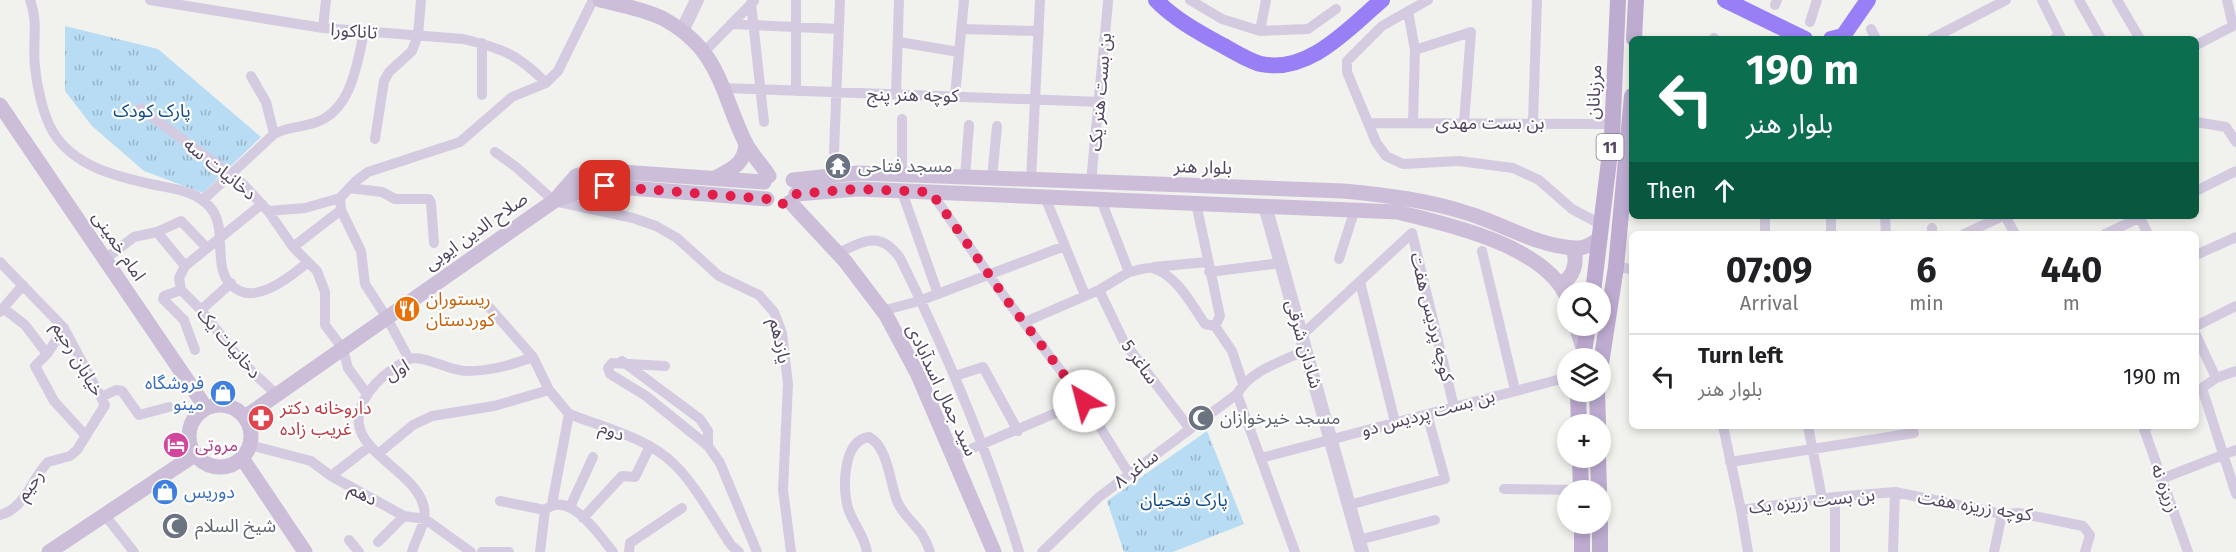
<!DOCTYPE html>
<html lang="en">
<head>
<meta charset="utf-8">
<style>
  :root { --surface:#fff; --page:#f6f6f6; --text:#202124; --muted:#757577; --line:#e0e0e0 }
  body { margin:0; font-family:"Fira Sans","Noto Sans Arabic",sans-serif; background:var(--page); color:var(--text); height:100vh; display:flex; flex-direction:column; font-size:22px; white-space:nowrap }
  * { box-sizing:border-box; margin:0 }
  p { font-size:20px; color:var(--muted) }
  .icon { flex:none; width:33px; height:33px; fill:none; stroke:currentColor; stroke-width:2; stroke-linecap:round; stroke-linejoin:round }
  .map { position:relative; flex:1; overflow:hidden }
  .side { position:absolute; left:1629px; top:231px; width:570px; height:198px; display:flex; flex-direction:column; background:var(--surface); border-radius:9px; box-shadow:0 3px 9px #0003 }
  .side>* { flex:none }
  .hud { position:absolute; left:1629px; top:36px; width:570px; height:183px; border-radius:9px; box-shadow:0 3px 9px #0003; background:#0b6e4f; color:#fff; overflow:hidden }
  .fabs { position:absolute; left:1557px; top:282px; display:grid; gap:12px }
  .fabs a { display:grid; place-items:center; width:54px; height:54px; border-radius:50%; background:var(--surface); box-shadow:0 3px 9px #0003; font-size:30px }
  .pin { position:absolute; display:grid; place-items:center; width:51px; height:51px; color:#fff; margin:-26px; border-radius:12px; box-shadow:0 3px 9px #0006 }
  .me { position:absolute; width:66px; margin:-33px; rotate:323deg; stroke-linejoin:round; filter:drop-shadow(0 0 4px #0008) }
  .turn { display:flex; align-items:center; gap:21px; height:126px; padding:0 18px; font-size:27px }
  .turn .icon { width:78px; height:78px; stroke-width:2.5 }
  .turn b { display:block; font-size:42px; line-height:51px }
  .then { display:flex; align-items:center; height:57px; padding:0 18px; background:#0003; gap:12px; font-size:22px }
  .eta { display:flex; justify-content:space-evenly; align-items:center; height:102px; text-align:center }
  .eta b { font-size:36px; font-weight:700; line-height:42px }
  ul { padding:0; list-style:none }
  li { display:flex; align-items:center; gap:18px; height:84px; padding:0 18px; border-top:2px solid var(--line) }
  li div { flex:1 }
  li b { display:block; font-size:22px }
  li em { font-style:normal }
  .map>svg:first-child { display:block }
  .park { fill:url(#park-tufts) }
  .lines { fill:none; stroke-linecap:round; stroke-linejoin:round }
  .river { stroke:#987ff5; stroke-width:16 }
  .minor { stroke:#d4cbe0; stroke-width:10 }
  .tertiary { stroke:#d4cbe0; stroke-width:14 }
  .secondary { stroke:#ccbed9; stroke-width:15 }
  .primary { stroke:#bdabd0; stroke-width:16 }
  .route { stroke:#e11d48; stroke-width:10; stroke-dasharray:0 18 }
  .labels { text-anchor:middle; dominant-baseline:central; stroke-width:4.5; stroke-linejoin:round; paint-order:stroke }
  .shield { fill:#fff; stroke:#847c8e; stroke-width:1.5 }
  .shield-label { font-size:16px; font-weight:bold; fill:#50445e }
  .street-label { font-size:18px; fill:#50445e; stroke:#fff }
  .park-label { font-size:18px; fill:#0d4a87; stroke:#fff }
  .worship-label { font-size:18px; fill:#5b616d; stroke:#fff; text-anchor:start }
  .food-label { font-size:18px; fill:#c56008; stroke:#fff; text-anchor:start }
  .shop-label { font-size:18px; fill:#366cbe; stroke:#fff; text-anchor:end }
  .health-label { font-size:18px; fill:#be3a42; stroke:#fff; text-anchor:start }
  .hotel-label { font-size:18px; fill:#b23c85; stroke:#fff; text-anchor:start }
</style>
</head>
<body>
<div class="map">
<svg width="2236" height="552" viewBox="0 0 2236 552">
  <defs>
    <pattern id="park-tufts" width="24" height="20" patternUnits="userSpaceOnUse" patternTransform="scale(1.5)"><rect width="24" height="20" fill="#b7dcf4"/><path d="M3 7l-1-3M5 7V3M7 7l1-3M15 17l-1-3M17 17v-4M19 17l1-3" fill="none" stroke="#97b4c9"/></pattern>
  </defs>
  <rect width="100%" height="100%" fill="#f1f1ee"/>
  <path class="park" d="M65,26L158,49L261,137L203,193L144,171L92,126L65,91Z
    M1207,431L1244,524L1173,552H1124L1107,501Z"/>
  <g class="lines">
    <path class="river" d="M1156,0C1173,18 1198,32 1220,44C1232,50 1248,61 1261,64C1309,74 1349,28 1382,0
      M1725,0L1805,39
      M1831,39L1843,36L1868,0"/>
    <path class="minor" d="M30,0C39,23 32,43 35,67C37,87 43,115 53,132C74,167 118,177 155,185C175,189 195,191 209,206C232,230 206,275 240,291C261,301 294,274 308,262
      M150,0L323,28L463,39C501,48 518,54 546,83
      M840,0L834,152L840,174
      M1190,0L1222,19L1260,31L1308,29L1336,9
      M1428,0L1382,26L1347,61V72L1376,142L1386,156L1403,164L1459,161L1513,168L1539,180L1572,209L1602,225
      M2042,0L2060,36L2054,39
      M2079,0L2101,39
      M2117,0L2140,39
      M751,3L764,122
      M1775,5L1777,0
      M1408,11L1415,50
      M1810,22L1817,0
      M731,24L839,29
      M323,28L326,0
      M961,29L1039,31
      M1871,29L1876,39
      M1260,31L1266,0
      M1714,39V38
      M1931,39L2006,0
      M899,42L959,52
      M2196,45L2233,26L2227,0
      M704,52L754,1
      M251,76L266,102L274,134
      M725,88L1101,102
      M796,91V0
      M896,94L899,0
      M482,95V43
      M955,96L964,0
      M140,108L242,183L268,211L293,247L317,271L325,292V325L343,349L348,368L367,394
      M1533,122L1537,0
      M2196,122L2226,127L2236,142
      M1368,123L1612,124
      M1413,123L1415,50L1471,32L1464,123
      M375,139L384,81L389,72L412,51L418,35L421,0
      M495,152L516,167L554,201L633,218L656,226L677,238L719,276L759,295L774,312L782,333L788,384L783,490L791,552
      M902,175V119
      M965,177L969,125
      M992,178L997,126
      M1031,180L1040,0
      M1091,182L1108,2
      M349,188L382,192L395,199H429L431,203L434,243
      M2196,191L2236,171
      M902,192L938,294
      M931,192L1006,299L1084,401L1129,474
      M1045,197L1085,295
      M203,200L274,134C287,127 297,128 310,124C351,115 357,65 364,32
      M1196,203L1220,316L1215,326
      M268,211L305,208L340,198
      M1765,216V234
      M1831,216V234
      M1885,216L1886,234
      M2005,216L2015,234
      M2139,216L2148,234
      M157,232L185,266
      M1932,234V228
      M1964,234L2003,216
      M2105,234L2143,216
      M293,247L341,210
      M1482,251L1515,390
      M838,253C864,241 880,230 900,258C947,353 988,451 1019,552
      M2196,255L2236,237
      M1339,259L1355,209
      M104,260L134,237L157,232L181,221L206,247
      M0,262L64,328L105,405L77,450L70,456L48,462C32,478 25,509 0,515
      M1154,267L1207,262
      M1616,267L1632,269
      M1129,272C1136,271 1146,267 1152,268C1176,274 1192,305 1205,324L1215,326L1232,351L1243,384
      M1209,272L1281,263
      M1360,282L1395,422
      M181,290L201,310L243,363L277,395
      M181,290L179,278L185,266L262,204
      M181,290L164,296L163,299L184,320L195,350
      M1099,290L1124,342L1190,429
      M489,307L533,357L549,390L569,414C603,427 648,438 674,464C695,484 714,520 731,545L739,552
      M3,308L25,325L47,354
      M201,310L231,283
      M882,311L919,301L1065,246
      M0,312L23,285
      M1025,322L1099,290L1129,272L1101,200
      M2196,326L2236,306
      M64,328L47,354L35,366L54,401L86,436
      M1302,335L1412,233L1454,407
      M2196,335L2216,378L2236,371
      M409,359L387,318L365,284L361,251L341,210L340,198L356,181L368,172L460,142L512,97L546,83L558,71L593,0
      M622,361L700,419L708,431V446
      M665,366L612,363L608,368L610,374L646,396L708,446L720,463L757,552
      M955,376L983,367L1018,431
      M2216,378L2202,388L2236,494
      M1237,394L1295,552
      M101,397L116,390L122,391L139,415L169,407
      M1723,426L1741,510L1835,497L1895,492
      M1808,426L1822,498
      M2148,426L2144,429L2188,552
      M250,445L311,461L331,476L404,516L425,519L471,552
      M378,454L413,425L432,416L494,406L549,390
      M952,457L1084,401
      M1261,458L1561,379
      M1730,462L1914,433
      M331,476L370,446
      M2161,479L2236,450
      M1504,489L1581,490
      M500,501L545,510
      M552,504L569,414
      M1349,505L1445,479L1427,414
      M570,507L593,457
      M1741,510L1748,552
      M104,514L134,552
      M583,518L622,476L635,477L650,446
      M349,540L359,552
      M1359,540L1435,520
      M378,542L404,516
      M412,552C416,536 429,521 423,504C412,467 340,448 363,402C370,388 381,377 393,369C398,366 404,361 409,359C427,355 448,371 467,371C491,371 511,365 533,357
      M482,552H509
      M540,552L545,510C569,489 599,535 613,552
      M629,552L630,543L682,508
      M867,552C864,534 853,524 848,508C842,488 843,440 869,437C888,447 890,483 897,501C906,522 922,525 930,552
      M1042,552L1099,497L1237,394C1251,370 1281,362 1306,350
      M1835,552V497
      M1893,552L1895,492L2002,514L2019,513L2083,526L2090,535L2085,552
      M1994,552L2002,514"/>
    <path class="tertiary" d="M682,31L697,0
      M1265,206L1362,552"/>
    <path class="secondary" d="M600,0C621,5 643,9 662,18C720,49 720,90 745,142C751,154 762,165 769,176
      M0,105L206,408
      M715,178C732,169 745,164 746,143
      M793,180L858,173L1343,191C1386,195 1428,200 1470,214C1503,224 1539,247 1575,248C1585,249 1593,243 1600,238
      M796,194L858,189L1397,212C1447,224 1548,246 1568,300
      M556,199L576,176L593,170L764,182
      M790,202L845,261L886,315L918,375L994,552
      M1559,284C1574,279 1578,262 1573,248
      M1576,326L1584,351
      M189 436a31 31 0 1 1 62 0a31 31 0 1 1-62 0Z
      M245,417L554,201L588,189L605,186L767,199
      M242,458L305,552
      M49,552L196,454"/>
    <path class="primary" d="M1634,39L1636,0
      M1593,292L1612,136L1618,0
      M1583,358L1588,326
      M1600,370L1616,267L1632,96
      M1578,392L1579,424
      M1597,392L1598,424
      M1580,458L1581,490
      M1598,458L1599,490
      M1582,524V552
      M1600,524V552"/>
  </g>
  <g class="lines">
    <path class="route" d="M605,186L767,199L778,205L790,202L796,194L858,189L931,192L1006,299L1084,401"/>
  </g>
  <defs>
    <symbol id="temple-disc" viewBox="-11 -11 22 22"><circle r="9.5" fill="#6b7280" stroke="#fff"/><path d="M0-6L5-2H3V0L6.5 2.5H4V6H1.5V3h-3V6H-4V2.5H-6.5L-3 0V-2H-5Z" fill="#fff"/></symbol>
    <symbol id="restaurant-disc" viewBox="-11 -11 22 22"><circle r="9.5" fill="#e8710a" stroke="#fff"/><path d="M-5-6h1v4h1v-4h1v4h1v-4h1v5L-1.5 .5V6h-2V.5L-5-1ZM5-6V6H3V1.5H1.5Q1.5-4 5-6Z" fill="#fff"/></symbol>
    <symbol id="shop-disc" viewBox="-11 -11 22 22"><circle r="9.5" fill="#3f7fe0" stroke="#fff"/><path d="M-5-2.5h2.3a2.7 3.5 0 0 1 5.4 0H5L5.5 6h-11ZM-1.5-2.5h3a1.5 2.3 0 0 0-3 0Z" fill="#fff"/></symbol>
    <symbol id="pharmacy-disc" viewBox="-11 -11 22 22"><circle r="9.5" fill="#e0444e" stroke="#fff"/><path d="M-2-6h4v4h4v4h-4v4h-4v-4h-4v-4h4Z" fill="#fff"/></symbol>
    <symbol id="mosque-disc" viewBox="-11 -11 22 22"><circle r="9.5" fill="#6b7280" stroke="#fff"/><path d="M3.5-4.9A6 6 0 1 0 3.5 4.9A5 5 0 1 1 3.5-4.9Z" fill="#fff"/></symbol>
    <symbol id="hotel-disc" viewBox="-11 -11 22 22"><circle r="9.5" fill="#d1479c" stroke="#fff"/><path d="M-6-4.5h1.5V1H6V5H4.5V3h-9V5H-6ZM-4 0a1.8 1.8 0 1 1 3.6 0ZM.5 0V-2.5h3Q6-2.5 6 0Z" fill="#fff"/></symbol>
  </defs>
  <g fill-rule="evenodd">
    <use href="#temple-disc" x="823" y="151" width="30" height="30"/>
    <use href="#restaurant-disc" x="392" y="294" width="30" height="30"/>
    <use href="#shop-disc" x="208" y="378" width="30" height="30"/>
    <use href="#pharmacy-disc" x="246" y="403" width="30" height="30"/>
    <use href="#mosque-disc" x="1186" y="403" width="30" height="30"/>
    <use href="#hotel-disc" x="161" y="430" width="30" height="30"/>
    <use href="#shop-disc" x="150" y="477" width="30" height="30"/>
    <use href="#mosque-disc" x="160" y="511" width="30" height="30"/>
  </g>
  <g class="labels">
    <rect class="shield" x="1596.5" y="134" width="27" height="26" rx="4.5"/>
    <g class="shield-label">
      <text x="1610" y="147">11</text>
    </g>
    <g class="street-label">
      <text transform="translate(354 31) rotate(4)">تاناکورا</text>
      <text transform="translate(1100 92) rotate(-85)">بن بست هنر یک</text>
      <text transform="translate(1594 92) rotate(-87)">مرزبانان</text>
      <text transform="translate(913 95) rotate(1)">کوچه هنر پنج</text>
      <text x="1490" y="123">بن بست مهدی</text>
      <text transform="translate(1203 167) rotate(2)">بلوار هنر</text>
      <text transform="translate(220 169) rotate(39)">دخانیات سه</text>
      <text transform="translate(476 231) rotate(-35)">صلاح الدین ایوبی</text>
      <text transform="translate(119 246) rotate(56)">امام خمینی</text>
      <text transform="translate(1432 317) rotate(76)">کوچه پردیس هفت</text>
      <text transform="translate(780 341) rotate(78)">یازدهم</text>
      <text transform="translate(229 343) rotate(49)">دخانیات یک</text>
      <text transform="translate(1304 344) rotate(74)">شادان شرقی</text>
      <text transform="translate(78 359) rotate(59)">خیابان رحیم</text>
      <text transform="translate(1140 362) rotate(54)">ساغر 5</text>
      <text transform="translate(397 370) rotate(-30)">اول</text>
      <text transform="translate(942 390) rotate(65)">سید جمال اسدآبادی</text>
      <text transform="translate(1428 413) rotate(-15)">بن بست پردیس دو</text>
      <text transform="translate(612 431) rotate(22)">دوم</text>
      <text transform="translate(1136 469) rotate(-37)">ساغر ٨</text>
      <text transform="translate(30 485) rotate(-54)">رحیم</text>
      <text transform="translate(2165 488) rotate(70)">زریزه نه</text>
      <text transform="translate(363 494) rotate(28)">دهم</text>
      <text transform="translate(1812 501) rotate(-6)">بن بست زریزه یک</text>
      <text transform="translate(1975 506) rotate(9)">کوچه زریزه هفت</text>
    </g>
    <g class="park-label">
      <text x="152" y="111">پارک کودک</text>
      <text x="1184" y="500">پارک فتحیان</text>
    </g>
    <g class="worship-label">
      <text x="858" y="166">مسجد فتاحی</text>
      <text x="1220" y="418">مسجد خیرخوازان</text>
      <text x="195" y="526">شیخ السلام</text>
    </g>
    <g class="food-label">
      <text x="426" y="299">ریستوران<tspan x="426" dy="21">کوردستان</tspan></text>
    </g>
    <g class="shop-label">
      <text x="204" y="383">فروشگاه<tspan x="204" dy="21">مینو</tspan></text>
      <text x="184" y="492" text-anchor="start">دوریس</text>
    </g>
    <g class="health-label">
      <text x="280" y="408">داروخانه دکتر<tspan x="280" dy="21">غریب زاده</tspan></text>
    </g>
    <g class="hotel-label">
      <text x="195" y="445">مروتی</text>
    </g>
  </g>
</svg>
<div class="fabs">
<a><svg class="icon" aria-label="search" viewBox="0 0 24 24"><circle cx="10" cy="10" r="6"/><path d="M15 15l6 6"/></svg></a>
<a><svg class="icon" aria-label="layers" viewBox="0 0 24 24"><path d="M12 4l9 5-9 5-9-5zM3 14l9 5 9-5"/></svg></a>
<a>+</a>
<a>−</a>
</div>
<div class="pin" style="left:605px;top:186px;background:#d93025"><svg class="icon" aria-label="arrive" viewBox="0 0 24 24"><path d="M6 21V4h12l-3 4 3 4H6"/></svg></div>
<svg class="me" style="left:1084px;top:401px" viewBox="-20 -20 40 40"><circle r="19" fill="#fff"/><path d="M0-13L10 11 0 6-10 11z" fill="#e11d48"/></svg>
<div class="hud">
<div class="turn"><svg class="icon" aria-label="left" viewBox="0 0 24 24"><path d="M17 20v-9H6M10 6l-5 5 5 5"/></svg><div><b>190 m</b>بلوار هنر</div></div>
<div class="then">Then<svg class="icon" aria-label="ahead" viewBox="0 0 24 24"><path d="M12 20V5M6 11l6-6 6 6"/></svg></div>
</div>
<section class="side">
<div class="eta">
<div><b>07:09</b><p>Arrival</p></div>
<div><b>6</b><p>min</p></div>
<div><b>440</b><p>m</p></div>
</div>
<ul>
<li><svg class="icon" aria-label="left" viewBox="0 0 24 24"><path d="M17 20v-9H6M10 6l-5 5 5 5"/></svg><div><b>Turn left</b><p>بلوار هنر</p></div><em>190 m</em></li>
</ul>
</section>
</div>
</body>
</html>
